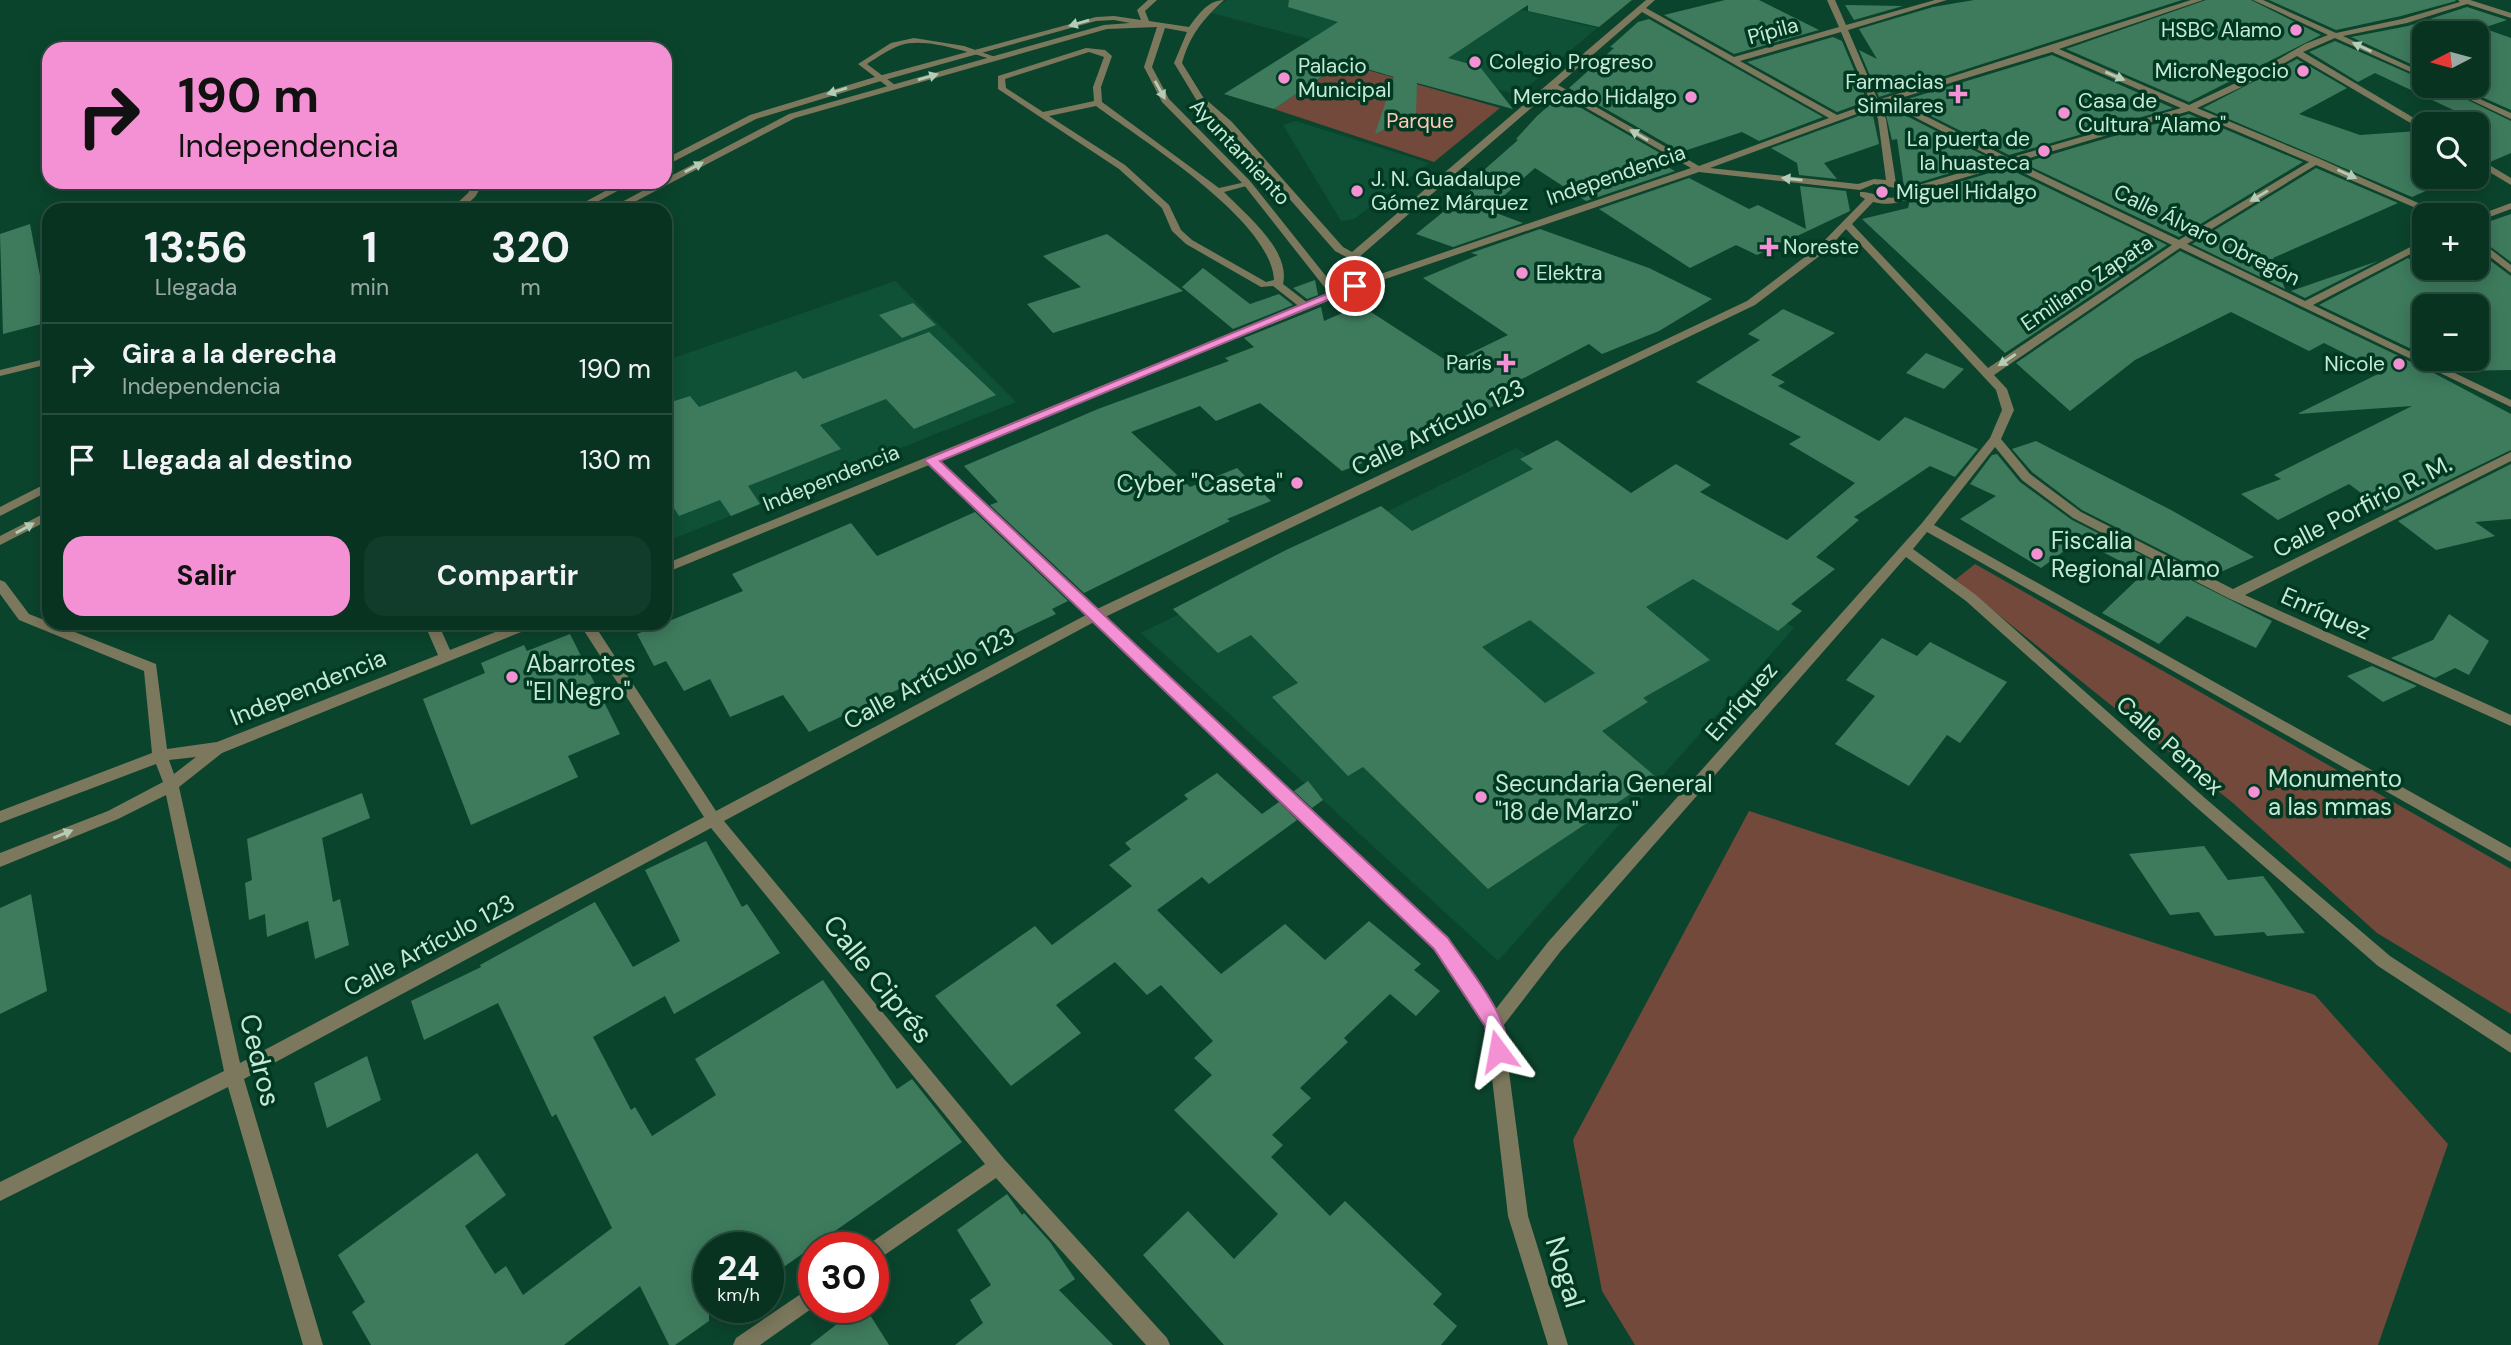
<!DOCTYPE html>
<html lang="es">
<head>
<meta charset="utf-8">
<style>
  :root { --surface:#083321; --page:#113b2a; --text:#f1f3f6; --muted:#98aaa5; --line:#294e3f; --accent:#f491d4 }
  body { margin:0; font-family:"DM Sans",sans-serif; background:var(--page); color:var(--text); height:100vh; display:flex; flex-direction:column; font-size:26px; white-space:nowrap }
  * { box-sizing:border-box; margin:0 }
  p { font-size:23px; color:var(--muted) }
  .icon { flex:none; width:38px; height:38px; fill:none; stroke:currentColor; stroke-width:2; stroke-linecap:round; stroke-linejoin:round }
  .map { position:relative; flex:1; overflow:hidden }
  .details { position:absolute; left:42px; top:203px; width:630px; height:427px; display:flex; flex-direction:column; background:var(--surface); border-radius:21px; box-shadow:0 4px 18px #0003,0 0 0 2px var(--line) }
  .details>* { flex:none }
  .hud { position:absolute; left:42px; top:42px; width:630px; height:147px; border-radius:21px; box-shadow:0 4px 18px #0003,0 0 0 2px var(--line); background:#f491d4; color:#111; overflow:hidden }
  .needle { width:46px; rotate:264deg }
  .fabs { position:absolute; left:2412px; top:21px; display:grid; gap:14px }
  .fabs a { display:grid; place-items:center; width:77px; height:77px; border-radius:14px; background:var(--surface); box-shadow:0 4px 18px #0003,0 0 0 2px var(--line); font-size:35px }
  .speed { position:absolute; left:693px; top:1232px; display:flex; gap:14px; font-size:35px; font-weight:700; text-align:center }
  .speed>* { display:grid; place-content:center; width:91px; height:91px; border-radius:50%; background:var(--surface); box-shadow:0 4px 18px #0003,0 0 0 2px var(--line); line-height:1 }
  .speed small { font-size:18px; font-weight:400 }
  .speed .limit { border:10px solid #d22; background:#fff; color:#111 }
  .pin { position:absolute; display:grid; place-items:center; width:60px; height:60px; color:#fff; margin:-30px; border:4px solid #fff; border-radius:50%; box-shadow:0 2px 7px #0007 }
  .me { position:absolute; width:77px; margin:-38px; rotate:347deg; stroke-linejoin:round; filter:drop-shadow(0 0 5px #0008) }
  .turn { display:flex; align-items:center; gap:24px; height:147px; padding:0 21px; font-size:32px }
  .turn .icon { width:91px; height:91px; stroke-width:2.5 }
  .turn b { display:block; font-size:49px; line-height:60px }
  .eta { display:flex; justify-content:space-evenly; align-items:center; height:119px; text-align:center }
  .eta b { font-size:42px; font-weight:700; line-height:49px }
  .action { display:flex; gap:14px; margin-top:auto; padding:14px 21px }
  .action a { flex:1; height:80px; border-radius:21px; background:var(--accent); color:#111; font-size:28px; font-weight:700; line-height:80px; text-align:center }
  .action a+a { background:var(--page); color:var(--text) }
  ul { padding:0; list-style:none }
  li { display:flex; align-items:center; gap:21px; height:91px; padding:0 21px; border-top:2px solid var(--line) }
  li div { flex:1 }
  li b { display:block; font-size:26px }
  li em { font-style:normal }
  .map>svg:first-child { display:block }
  .built { fill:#0e5137 }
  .green { fill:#72493b }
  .building { fill:#3e7b5d; fill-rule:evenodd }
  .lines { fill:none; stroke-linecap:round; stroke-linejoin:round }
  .lane { fill:#7c785d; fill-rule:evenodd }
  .street { fill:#7c785d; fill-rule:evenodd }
  .oneway { fill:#b4cdb7 }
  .route { fill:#f491d4; stroke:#9f5e8a; stroke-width:2 }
  .poi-dot { fill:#f491d4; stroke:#003922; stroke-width:2.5 }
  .labels { text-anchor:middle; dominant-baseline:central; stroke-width:7; stroke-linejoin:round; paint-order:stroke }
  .far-poi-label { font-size:21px; fill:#c7e9d5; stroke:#003922; text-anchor:end }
  .far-street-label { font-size:21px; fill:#c7e9d5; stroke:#003922 }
  .far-park-label { font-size:21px; fill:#fec9b6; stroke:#003922 }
  .street-label { font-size:24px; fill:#c7e9d5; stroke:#003922 }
  .poi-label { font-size:24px; fill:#c7e9d5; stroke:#003922; text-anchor:start }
  .near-street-label { font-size:28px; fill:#c7e9d5; stroke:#003922 }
</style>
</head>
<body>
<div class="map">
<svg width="2511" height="1345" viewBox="0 0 2511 1345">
  <rect width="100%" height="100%" fill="#0b442c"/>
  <path class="built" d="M1227,0H1481L1597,28L1518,95L1208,12Z
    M1296,121L1429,163L1354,219L1341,221L1283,125Z
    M895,281L1016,402L665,542V361Z
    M1516,448L1794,628L1498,961L1141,633Z"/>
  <path class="green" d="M1343,63L1500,108L1434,162L1274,109Z
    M1975,564L2511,869V1014L2377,933L2233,803L1955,580Z
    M1749,811L2315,995L2448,1144L2378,1345H1635L1602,1291L1573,1140Z"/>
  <path class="building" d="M1289,0H1632L1599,27L1528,11V5L1448,58L1480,67L1513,109L1417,83L1416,113L1375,134L1394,77L1344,62L1274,109L1224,94L1338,22L1288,7Z
    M1725,0H1759L1819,30L1734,54L1664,15Z
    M1974,0H2182L1879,97L1859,50L1877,59L1859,29L1933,7Z
    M2206,0H2251L2321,35L2189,102L2066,49Z
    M2269,0H2455L2456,1L2401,16L2336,30Z
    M1845,5L1903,6L1854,20Z
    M2467,7L2507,20L2483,28L2511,38V110L2457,86H2476V30L2466,33H2424V70L2351,37L2408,26Z
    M1649,19L1823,117L1759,141L1742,132L1681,152L1569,88L1614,48L1610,47L1638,22Z
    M1833,37L1842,41L1867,101L1837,112L1747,62Z
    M2335,41L2424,80V86H2439L2511,121V153L2490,162L2476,155V126L2485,125L2375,73L2358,82L2309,52Z
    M2052,55L2173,108L2009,155L1901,101Z
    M2297,59L2347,88L2299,114L2360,135L2418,131L2424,133V177H2458L2412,197L2203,108Z
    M1560,96L1667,157L1661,159L1667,162L1662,164L1675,171L1586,201L1535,168L1488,210L1523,223L1453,247L1416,234L1479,183L1468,184L1518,140L1516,139L1537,116Z
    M1887,106L1993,160L1904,187L1897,139L1892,140L1884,107Z
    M1872,111L1879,144L1824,163L1837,179L1799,175L1797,163L1771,148Z
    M2189,114L2303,162L2179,237L2023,163Z
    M2007,168L2167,245L2005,353L1862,219L1908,208L1911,196Z
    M2316,168L2398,203L2273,258L2285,289L2192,244Z
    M1689,178L1749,209L1758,205L1806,229L1800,186L1846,191L1850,211L1757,255L1736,245L1690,268L1599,209Z
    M2511,214V262L2476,236V226Z
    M30,224L49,322L3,334L0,234Z
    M1540,229L1649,268L1712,299L1659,331L1602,354L1589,344L1497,392L1507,398L1472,418L1469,417L1460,423L1452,419L1380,452L1383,455L1342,471L1260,403L1216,421L1200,406L1131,432L1190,487L1237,468L1271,501L1227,519L1230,521L1084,593L990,505L998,502L964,466L1098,409L1229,361L1225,358L1254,347L1244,338L1321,307L1324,321L1360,305L1450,363L1508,335L1423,278L1478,255L1471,253Z
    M1107,234L1183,291L1053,333L1027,304L1081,287L1043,256Z
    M2476,250L2511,276V370L2456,371L2431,359H2476V306H2424V355L2319,305L2408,258L2438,275L2463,274L2476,280Z
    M2180,251L2430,371L2511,414V450L2385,511L2349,484L2278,520L2241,494L2281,479L2274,475L2412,406L2297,414L2382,372L2324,343L2309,351L2231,312L2135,360L2070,411L2016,363Z
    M2378,261L2305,298L2291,291Z
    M1203,268L1250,304L1279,294L1293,305L1233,329L1182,287Z
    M1315,280L1318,295L1307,299L1293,288Z
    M913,303L936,325L902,338L879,315Z
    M1783,309L1835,333L1771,375L1785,382L1778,386L1879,441L1905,417L1978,449L1955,477L1930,466L1854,517L1859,520L1816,557L1835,569L1791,604L1802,611L1778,631L1693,579L1646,607L1710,660L1643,698L1648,702L1602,731L1656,777L1488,889L1363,767L1348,776L1272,697L1298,683L1251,635L1218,653L1173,609L1286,550L1381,506L1412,531L1533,469L1520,459L1557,440L1631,493L1676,464L1711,485L1700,492L1787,540L1855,483L1789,444L1801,437L1696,382L1760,340L1748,334ZM1530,620L1595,673L1545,703L1482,647Z
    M929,332L996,395L914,429L886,399L820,425L841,449L748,486L760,504L731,516L720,500L679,516L665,494V404L690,396L699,407L796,371L803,379Z
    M1926,353L1964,369L1944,389L1906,373Z
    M2036,441L2171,510L2254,557L2212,576L2082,510L2032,472L2012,449Z
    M1997,454L2020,482L2072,520L2272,621L2256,648L2187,616L2159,644L2102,613L2144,573L2079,540L2041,568L1960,519L1996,496L1970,484L1992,455Z
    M2511,464V519L2475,522L2495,536L2436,550L2398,521Z
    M975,512L1068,601L1052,609L1056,614L809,732L783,695L730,717L710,679L684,691L666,661L654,666L637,634L743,591L732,574L851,523L877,556Z
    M2449,614L2489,641L2469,675L2455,668L2435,678L2391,658L2433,640Z
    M570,634L620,734L568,756L578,777L471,825L423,699L485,673L481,663L524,645L527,651Z
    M1882,638L1917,656L1930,642L2007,682L1960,743L1947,735L1909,786L1835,744L1875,696L1846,680Z
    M2372,666L2417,686L2383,702L2347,676Z
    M1217,773L1262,814L1279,802L1297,820L1209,884L1202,877L1157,910L1221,974L1285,924L1325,960L1369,921L1421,964L1414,970L1440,991L1416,1016L1390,994L1344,1038L1348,1042L1300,1088L1311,1098L1272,1135L1283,1145L1271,1157L1330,1216L1345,1201L1442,1294L1433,1304L1457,1326L1441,1345H1224L1143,1255L1188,1211L1234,1259L1278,1214L1174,1110L1212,1075L1194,1058L1213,1041L1161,985L1147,995L1115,962L1056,1005L1081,1033L1011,1086L935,996L1035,926L1052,945L1132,886L1109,865L1131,849L1125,843L1188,799L1184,795Z
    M1308,781L1323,800L1312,808L1294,791Z
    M362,793L370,818L322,838L333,902L340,899L349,945L315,959L308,921L267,937L265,914L249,920L245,883L252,880L247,839Z
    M706,841L742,907L747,904L780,953L674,1014L665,996L593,1037L631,1110L635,1107L652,1136L716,1095L695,1059L823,980L897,1089L912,1079L962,1142L768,1278V1248H709V1321L675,1345H669L640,1286L564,1345H371L352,1312L365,1302L338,1255L477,1153L506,1195L465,1226L495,1274L506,1266L523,1295L612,1228L556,1114L552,1117L498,1003L424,1040L411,1001L481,967L480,965L595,902L633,967L680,941L645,870Z
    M2204,846L2228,880L2263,876L2305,933L2267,936L2264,932L2215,936L2199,912L2170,915L2129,854Z
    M31,894L47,991L0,1014V908Z
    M367,1056L381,1100L327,1128L314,1083Z
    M1007,1194L1022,1215L1024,1213L1050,1242L1075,1279L1059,1290L1113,1345H955L983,1323L970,1300L991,1285L957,1230Z
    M859,1307H865L889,1345H810Z"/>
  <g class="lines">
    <path class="lane" d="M914,38L964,46L998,58L994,60C969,53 927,37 901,45C889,49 878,57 867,64L895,85V89L892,90L858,64L891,43Z
      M1086,48L1105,50L1112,56L1101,87L1102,102L1219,188L1250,181V185L1224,192C1245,214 1291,250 1283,284L1309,304V308H1301L1273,286L1261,287L1186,244L1172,231L1162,208L1119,169L998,89V76ZM1089,52L1104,57L1093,87L1094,101L1043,112L1006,88L1005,79ZM1096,106C1143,141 1271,220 1274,280L1266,282L1192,240L1181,230L1169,205L1125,165L1049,116Z
      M458,182H481L483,184L478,187Z"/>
    <path class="street" d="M1148,0H1157L1145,11L1149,21L1189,27C1198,15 1208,0 1224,0C1203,19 1190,35 1182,63L1203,97L1232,122L1343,247L1352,252L1646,0H1655L1646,8L1734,57L1839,27L1827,0H1835L1846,25L1935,0H1947L1848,30L1878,100L2191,0H2203L2059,49L2189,105L2240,81L2305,44L2328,35L2253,0H2263L2336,33L2402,19L2460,2L2458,0H2470L2511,13V18L2467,4L2407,23L2343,36L2424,73V78L2335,38L2303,52L2424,124V131L2297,56L2246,85L2197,108L2320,159L2445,215H2432L2316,165L2187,244L2305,301L2424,240V247L2313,305L2511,400V407L2180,248L1994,375L2007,389L2014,410L2001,439L2030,474L2081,512L2233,589L2511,452V461L2245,595L2511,715V726L2228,598L2073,518L2022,480L1995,447L1934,525L2511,848V862L1927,532L1913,549L1976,595L2206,799L2390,956L2511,1035V1053L2378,966L2196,807L1966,601L1906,557L1560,952L1503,1026L1528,1216L1568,1345H1548L1508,1216L1486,1026L1435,948L1094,622L724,821L1005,1160L1167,1338L1170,1345H1146L996,1178L873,1263V1248H865L866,1246L985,1164L711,828L244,1079L323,1345H303L228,1087L0,1201V1182L224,1071L166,795L118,819L0,867V853L108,811L163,782L156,764L0,823V811L152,753L144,671L19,620L0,594V580L5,582L29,614L156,664L167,749L217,742L438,655L424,623H438L450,650L518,623H538L536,626L222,753L179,787L240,1063L704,817L579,623H593L716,811L1086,615L929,465L665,573V564L1329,293L1244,185L1162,102L1144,67L1157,27L1107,29L795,118L619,210H607L659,182H665V179L789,114L1104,25L1130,23L1114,20L1096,21L881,81L756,119L665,166V159L750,115L875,77L1096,17L1114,16L1141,20L1137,10ZM1642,12L1829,118L1699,166L1558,85ZM1165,28L1187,32L1174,63L1197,101L1226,126L1335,251L1348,258L1350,284L1337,290L1250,181L1169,99L1152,67ZM1841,32L1871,103L1837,115L1740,61ZM2052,52L2181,108L2009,158L1894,100ZM1553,89L1691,168L1360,281L1358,258ZM1887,103L2000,161L1902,190L1900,196C1882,202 1875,191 1860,192V196L1865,199L1818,247L1747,301L1097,609L939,461L1359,288L1699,172L1860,190L1874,184L1901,189V185L1896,183L1886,119L1880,105ZM1873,108L1878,119L1886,180L1874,179L1858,184L1710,168ZM2189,111L2309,162L2179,240L2016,162ZM2007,165L2172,245L1988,368L1852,224L1873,202C1885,205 1895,204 1907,200L1909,194ZM1846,229L1996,390L2002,410L1990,438L1922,523L1548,942L1495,1010L1447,938L1105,617L1755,305L1826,251ZM196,757L174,774L169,760Z
      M2441,86H2451L2511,113V119Z
      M2476,157L2511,178V185L2476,164Z
      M474,182H484L475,197L461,210H450L468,193Z
      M622,182H634L582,210H570Z
      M2511,203V209L2476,222V216Z
      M2476,238L2511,265V273L2476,246Z
      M49,358V364L0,376V370Z
      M49,482V491L0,516V507Z
      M49,511V520L0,545V536Z
      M814,1285V1307L760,1345H733L736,1338Z"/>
  </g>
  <defs><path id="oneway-solid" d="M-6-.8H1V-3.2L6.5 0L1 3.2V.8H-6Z" transform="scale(1.75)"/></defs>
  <g class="oneway">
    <use href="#oneway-solid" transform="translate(1079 23) rotate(164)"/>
    <use href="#oneway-solid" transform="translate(2362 47) rotate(-155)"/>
    <use href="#oneway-solid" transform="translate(2115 76) rotate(23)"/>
    <use href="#oneway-solid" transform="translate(928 77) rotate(-16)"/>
    <use href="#oneway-solid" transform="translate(1160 90) rotate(61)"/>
    <use href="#oneway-solid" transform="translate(837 91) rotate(163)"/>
    <use href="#oneway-solid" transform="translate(1639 135) rotate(-150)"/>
    <use href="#oneway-solid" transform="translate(694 167) rotate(-28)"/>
    <use href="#oneway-solid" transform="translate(2347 174) rotate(24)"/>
    <use href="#oneway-solid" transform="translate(1792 179) rotate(-174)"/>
    <use href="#oneway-solid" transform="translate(2259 196) rotate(149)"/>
    <use href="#oneway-solid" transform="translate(2007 360) rotate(146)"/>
    <use href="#oneway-solid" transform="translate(25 528) rotate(-29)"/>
    <use href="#oneway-solid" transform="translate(63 834) rotate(-22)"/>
  </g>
  <path class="route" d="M1351,284L1361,286L940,461L1448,938C1465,964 1519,1026 1505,1058L1498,1061L1491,1058L1485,1026L1434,949L924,460Z"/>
  <g class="poi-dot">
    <circle cx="2296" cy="30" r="7"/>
    <circle cx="1475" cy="62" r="7"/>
    <circle cx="2303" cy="71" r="7"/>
    <circle cx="1284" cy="78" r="7"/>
    <path d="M1954.5 83.5h7v7h7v7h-7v7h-7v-7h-7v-7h7z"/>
    <circle cx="1691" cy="97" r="7"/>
    <circle cx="2064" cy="113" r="7"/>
    <circle cx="2044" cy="151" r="7"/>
    <circle cx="1357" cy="191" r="7"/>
    <circle cx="1882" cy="192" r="7"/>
    <path d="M1765.5 236.5h7v7h7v7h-7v7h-7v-7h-7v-7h7z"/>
    <circle cx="1522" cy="273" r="7"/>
    <path d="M1502.5 352.5h7v7h7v7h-7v7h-7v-7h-7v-7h7z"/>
    <circle cx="2399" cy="364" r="7"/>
    <circle cx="1297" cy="483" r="7"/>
    <circle cx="2037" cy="554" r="7"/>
    <circle cx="512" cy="677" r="7"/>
    <circle cx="2254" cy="792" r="7"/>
    <circle cx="1481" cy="797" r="7"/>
  </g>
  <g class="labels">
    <g class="far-poi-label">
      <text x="2282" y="30">HSBC Alamo</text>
      <text x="1489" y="62" text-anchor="start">Colegio Progreso</text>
      <text x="1298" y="66" text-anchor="start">Palacio<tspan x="1298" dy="24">Municipal</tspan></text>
      <text x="2289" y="71">MicroNegocio</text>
      <text x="1944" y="82">Farmacias<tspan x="1944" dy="24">Similares</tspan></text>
      <text x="1677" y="97">Mercado Hidalgo</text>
      <text x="2078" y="101" text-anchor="start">Casa de<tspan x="2078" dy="24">Cultura "Alamo"</tspan></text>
      <text x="2030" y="139">La puerta de<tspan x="2030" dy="24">la huasteca</tspan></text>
      <text x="1371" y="179" text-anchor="start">J. N. Guadalupe<tspan x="1371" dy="24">Gómez Márquez</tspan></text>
      <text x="1896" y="192" text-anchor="start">Miguel Hidalgo</text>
      <text x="1783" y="247" text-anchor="start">Noreste</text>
      <text x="1536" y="273" text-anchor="start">Elektra</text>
      <text x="1492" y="363">París</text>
      <text x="2385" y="364">Nicole</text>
    </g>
    <g class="far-street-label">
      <text transform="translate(1773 31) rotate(-15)">Pípila</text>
      <text transform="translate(1240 152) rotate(47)">Ayuntamiento</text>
      <text transform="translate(1616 175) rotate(-19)">Independencia</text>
      <text transform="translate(2207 235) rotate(26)">Calle Álvaro Obregón</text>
      <text transform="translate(2087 283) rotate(-34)">Emiliano Zapata</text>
      <text transform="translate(831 478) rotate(-22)">Independencia</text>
    </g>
    <g class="far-park-label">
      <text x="1420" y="121">Parque</text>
    </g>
    <g class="street-label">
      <text transform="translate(1438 427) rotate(-26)">Calle Artículo 123</text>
      <text transform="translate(2362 506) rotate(-27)">Calle Porfirio R. M.</text>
      <text transform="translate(2326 613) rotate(24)">Enríquez</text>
      <text transform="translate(929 678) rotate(-28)">Calle Artículo 123</text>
      <text transform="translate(308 687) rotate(-22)">Independencia</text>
      <text transform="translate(1741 701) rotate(-49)">Enríquez</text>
      <text transform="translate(2170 745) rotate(42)">Calle Pemex</text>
      <text transform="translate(429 945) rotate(-28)">Calle Artículo 123</text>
    </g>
    <g class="poi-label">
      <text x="1283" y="483" text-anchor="end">Cyber "Caseta"</text>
      <text x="2051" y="540">Fiscalia<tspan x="2051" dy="28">Regional Alamo</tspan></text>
      <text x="526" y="663">Abarrotes<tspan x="526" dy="28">"El Negro"</tspan></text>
      <text x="2268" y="778">Monumento<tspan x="2268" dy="28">a las mmas</tspan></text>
      <text x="1495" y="783">Secundaria General<tspan x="1495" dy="28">"18 de Marzo"</tspan></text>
    </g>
    <g class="near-street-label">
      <text transform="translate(878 979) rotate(51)">Calle Ciprés</text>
      <text transform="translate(260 1060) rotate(76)">Cedros</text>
      <text transform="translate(1565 1272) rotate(73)">Nogal</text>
    </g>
  </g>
</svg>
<div class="fabs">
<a><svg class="needle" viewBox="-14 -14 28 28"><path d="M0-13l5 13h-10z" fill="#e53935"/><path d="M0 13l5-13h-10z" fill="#98aaa5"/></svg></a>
<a><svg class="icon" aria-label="search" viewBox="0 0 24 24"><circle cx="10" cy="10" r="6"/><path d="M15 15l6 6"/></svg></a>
<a>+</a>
<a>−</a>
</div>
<div class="speed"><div>24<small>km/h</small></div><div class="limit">30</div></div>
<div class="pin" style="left:1355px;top:286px;background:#d93025"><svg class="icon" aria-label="arrive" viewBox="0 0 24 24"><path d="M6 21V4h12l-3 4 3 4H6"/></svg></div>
<svg class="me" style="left:1498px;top:1051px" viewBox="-20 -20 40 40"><path d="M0-17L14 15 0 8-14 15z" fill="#f491d4" stroke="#fff" stroke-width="4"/></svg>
<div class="hud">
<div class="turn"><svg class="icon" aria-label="right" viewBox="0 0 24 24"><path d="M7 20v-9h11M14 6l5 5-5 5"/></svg><div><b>190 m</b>Independencia</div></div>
</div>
<section class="details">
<div class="eta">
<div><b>13:56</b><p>Llegada</p></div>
<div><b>1</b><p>min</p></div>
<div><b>320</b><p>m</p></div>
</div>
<ul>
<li><svg class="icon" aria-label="right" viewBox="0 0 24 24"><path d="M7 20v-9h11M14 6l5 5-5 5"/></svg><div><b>Gira a la derecha</b><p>Independencia</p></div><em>190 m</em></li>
<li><svg class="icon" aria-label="arrive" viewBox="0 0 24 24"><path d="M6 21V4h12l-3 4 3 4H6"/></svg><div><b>Llegada al destino</b></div><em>130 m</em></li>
</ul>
<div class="action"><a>Salir</a><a>Compartir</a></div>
</section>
</div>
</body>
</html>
